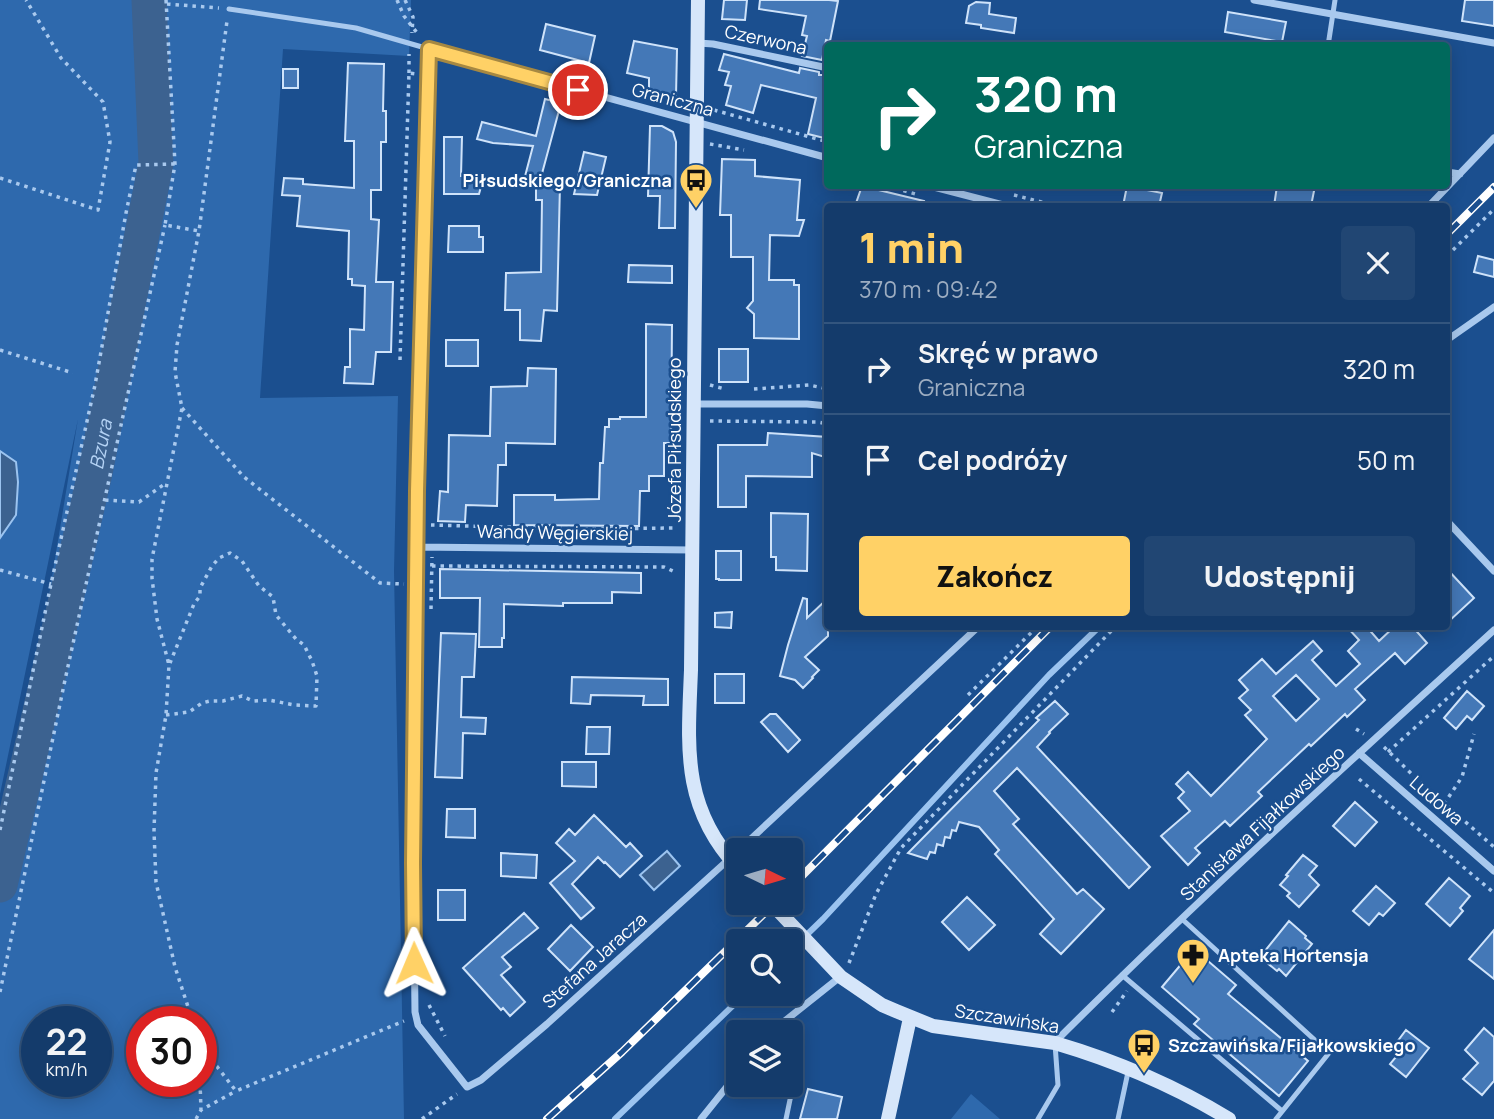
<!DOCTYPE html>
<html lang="pl">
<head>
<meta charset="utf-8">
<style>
  :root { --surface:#143b6b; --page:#214673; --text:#f1f3f6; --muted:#9dadc1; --line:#33557e; --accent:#ffd166 }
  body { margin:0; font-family:Manrope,sans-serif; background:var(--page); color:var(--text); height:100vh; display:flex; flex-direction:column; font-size:26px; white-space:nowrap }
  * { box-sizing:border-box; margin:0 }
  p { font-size:23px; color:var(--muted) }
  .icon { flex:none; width:38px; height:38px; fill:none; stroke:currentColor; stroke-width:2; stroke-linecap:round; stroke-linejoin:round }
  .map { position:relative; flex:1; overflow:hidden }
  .side { position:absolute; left:824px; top:203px; width:626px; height:427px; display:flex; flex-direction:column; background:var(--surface); border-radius:7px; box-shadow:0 4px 18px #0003,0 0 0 2px var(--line) }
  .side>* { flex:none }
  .guide { position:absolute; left:824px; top:42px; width:626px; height:147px; border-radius:7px; box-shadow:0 4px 18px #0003,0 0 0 2px var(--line); background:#00695c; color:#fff; overflow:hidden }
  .needle { width:46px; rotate:95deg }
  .controls { position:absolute; left:726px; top:838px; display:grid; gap:14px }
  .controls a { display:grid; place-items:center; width:77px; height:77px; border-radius:7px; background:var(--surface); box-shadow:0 4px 18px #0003,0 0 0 2px var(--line); font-size:35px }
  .speed { position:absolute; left:21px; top:1006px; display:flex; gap:14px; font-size:35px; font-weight:700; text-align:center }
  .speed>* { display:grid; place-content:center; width:91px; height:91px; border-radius:50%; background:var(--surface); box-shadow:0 4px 18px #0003,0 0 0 2px var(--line); line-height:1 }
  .speed small { font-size:18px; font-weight:400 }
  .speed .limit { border:10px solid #d22; background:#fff; color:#111 }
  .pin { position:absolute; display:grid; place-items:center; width:60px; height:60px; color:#fff; margin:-30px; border:4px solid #fff; border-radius:50%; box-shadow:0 2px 7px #0007 }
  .me { position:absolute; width:77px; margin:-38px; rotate:359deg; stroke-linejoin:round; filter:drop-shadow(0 0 5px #0008) }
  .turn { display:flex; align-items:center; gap:24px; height:147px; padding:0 35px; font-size:32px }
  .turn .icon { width:91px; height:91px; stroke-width:2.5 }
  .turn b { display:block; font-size:49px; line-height:60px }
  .round { display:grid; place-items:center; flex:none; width:74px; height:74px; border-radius:7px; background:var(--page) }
  .headline { display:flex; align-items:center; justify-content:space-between; height:119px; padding:0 35px }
  h1 { font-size:42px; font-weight:800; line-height:52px; color:var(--accent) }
  .action { display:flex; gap:14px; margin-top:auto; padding:14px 35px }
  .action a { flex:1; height:80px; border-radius:7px; background:var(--accent); color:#111; font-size:28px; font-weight:800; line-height:80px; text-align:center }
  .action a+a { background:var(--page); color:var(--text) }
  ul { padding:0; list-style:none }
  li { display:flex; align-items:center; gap:21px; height:91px; padding:0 35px; border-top:2px solid var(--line) }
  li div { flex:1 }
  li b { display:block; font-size:26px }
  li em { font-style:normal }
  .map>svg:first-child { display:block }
  .green { fill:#2e69ad; fill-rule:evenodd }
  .water { fill:#3c6290; stroke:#9cc4f0; stroke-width:2 }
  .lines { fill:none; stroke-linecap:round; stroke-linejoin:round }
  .stream { stroke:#9cc4f0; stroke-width:6 }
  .river { stroke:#3c6290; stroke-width:35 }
  .building { fill:#4478b7; stroke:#cfe3fa; stroke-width:2; fill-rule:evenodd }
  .path { stroke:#a9c9ee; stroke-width:3.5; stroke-dasharray:3.5 5; stroke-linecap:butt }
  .lane { stroke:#a9c9ee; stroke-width:5 }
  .street { stroke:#a9c9ee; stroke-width:7 }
  .secondary { stroke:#d6e6fa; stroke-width:14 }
  .rail-casing { stroke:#fff; stroke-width:8 }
  .rail { stroke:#1b4f8f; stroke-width:5; stroke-dasharray:16; stroke-linecap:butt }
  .route-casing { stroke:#a68842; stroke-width:18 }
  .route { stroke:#ffd166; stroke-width:12 }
  .labels { text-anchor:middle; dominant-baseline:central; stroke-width:5; stroke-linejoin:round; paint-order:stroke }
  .street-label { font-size:18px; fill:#fff; stroke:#1b4f8f }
  .poi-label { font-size:18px; font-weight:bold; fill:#fff; stroke:#1b4f8f; text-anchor:start }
  .water-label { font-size:19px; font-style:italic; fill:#b5d3f5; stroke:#1b4f8f }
</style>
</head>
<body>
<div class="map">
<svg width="1494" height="1119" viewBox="0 0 1494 1119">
  <rect width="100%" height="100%" fill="#1b4f8f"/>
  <path class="green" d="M0,0H411L409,56L283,49L260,398L398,396L394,571L404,1119H0V893L78,419L0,794ZM37,1022H96V1082H37ZM142,1022H201V1082H142Z
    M971,1094L1000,1119H951Z"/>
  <path class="water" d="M0,451L16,462L18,482L16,515L0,538Z
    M667,851L680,866L654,890L640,875Z"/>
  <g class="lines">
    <path class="stream" d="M791,950L823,919L1049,675L1100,626
      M615,1119L745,994"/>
    <path class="river" id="s1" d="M0,885L95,473L156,163L149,0"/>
  </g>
  <path class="building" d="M724,0H747L745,20L722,19Z
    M760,0H829L838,1L830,41L826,40L822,60L802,56L807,36L802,35L806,16L759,9Z
    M1465,0H1494V26L1462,21Z
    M976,2L990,3L989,14L1016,18L1014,33L981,28V25L966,23L969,6Z
    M1228,12L1286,22L1282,42L1225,32Z
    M546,24L595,36L589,63L540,50Z
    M634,41L677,49L676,96L649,91V78L627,73Z
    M724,54L799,73L800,68L819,72V75H828V139L808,134L816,98L761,85L753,113L726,105L731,86L725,85L729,72L719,70Z
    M348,63L384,64L383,111H386V142H381V190H371V219L379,220L376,282H393L391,352H376L373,384L344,383L345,367H350V329L364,330L365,286L352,285V279H348L349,231L297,226L300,196L282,195L284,178L303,179V184L354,188V141H345Z
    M283,69H298V88H283Z
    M545,99L561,103L540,181L560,184L557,311L544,310L541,341L520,340V310H505L506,273L541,272L542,200H536V184L524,180L533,146L493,143L477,139L482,122L536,136Z
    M650,126H662L673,132L676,142L675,228H659L660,196H648Z
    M444,137H462L461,176H484L479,194H444Z
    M584,152L606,157L597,195L574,194Z
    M722,159L755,160V176L800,180L797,220H804L799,236L770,235L769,280H794V285H799V339L754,338V314L747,308L753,301V257H731V215H720Z
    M862,186L924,201L923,206H855Z
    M1127,186L1162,193L1159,206H1123Z
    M1277,186H1315L1311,206H1274Z
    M449,226H479V237H483V252H448Z
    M1478,256L1494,260V277L1474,272Z
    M629,265L672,266V283L628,282Z
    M646,324L672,325L671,443H664V476H649V491H640L639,526L514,525V495H555V500L599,499L600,463H603L605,427H609V419H620V417H646Z
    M446,340H478V366H446Z
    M719,349H748V382H719Z
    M528,368L556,369L555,444L506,443V465H498L497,506L466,505L465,522L438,521L440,491L448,492L449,435L490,436L491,387L527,386Z
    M768,433L828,437V458L812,453V477L746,476V507H718V445H767Z
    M771,513L808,514L807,571L776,570V557H771Z
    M716,551H741V580H719V579H716Z
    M440,569L641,573V593L612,592V603H563V606L504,604V638H502V647H479L480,598H440Z
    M1447,569L1474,598L1447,623Z
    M803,598L807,599V618L828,598V636L805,657L819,670L812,677L813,678L803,688L795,680L780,676L788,645Z
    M732,612L731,628L715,627V613Z
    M1346,626H1366L1379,641L1395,626H1412L1427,643L1405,664L1395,653L1355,689L1365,700L1347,717L1345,714L1311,746L1309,744L1258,792L1262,796L1230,826L1225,821L1195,848L1200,853L1188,865L1161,836L1190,811L1178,798L1184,792L1176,784L1188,772L1211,796L1267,739L1245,715L1251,710L1239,698L1248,690L1239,680L1262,659L1276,674L1313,641L1322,651L1312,660L1336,686L1360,664L1348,651L1359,640ZM1296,675L1319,699L1296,721L1273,696Z
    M441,633L476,634L474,677H462L461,717L486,718L485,734L463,733L462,778L435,777Z
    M715,674H744V703H715Z
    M572,677L668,679V705H643L644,696L591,695L590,704L571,703Z
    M1467,691L1484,706L1472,720L1467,716L1456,729L1444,718Z
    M1055,701L1068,714L1049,732L1050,733L1037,747L1150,867L1129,888L1017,768L994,791L1019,819L1013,824L1077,894L1083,889L1104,909L1061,954L1040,934L1054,919L995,854L999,850L979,827L959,822L956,831L952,830L950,838L945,837L943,846L937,844L935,853L930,852L927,859L908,853L1039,720L1036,718Z
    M770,714H776L800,740L788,752L761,722Z
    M587,727H610L609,754H586Z
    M562,762H596V787L562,786Z
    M1355,802L1377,822L1355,846L1333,826Z
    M447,809H475V838L446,837Z
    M594,815L626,847L630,843L642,856L620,877L605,862L604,863L598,857L572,884L594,908L581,919L550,883L575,861L556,843L569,829L575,835Z
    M501,853L537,855L536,878L501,876Z
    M1303,855L1317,866L1309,875L1319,885L1299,907L1287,896L1290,893L1280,885L1288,876L1286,875Z
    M1449,878L1470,896L1460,908L1463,911L1450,926L1426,904Z
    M1376,886L1395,903L1383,916L1379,913L1369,925L1353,911Z
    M438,890H465V920H438Z
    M967,897L995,925L969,950L942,922Z
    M524,913L538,928L502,957L511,967L501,975L525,1002L510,1016L503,1008L501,1010L463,968Z
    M1289,921L1306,936L1305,938L1312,944L1286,976L1279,969L1277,971L1260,957Z
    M571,925L593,947L570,971L548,949Z
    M1494,930V979L1469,959Z
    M1194,949L1236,985L1228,994L1308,1061L1279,1096L1194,1024L1199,1019L1162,987Z
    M1484,1028L1494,1037V1081L1482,1095L1463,1079L1478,1063L1465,1050Z
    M1406,1030L1429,1048L1406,1077L1390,1064L1401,1051L1394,1046Z
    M808,1089L842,1097L837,1119H800Z"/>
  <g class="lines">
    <path class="path" d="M166,0L175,164L165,225L199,231
      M397,0L404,16L418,34
      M405,0L413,17L412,33
      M167,4L219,8
      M409,73V54
      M714,110L828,142
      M710,144L744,150
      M0,178L98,210L110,142L103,102L61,58L26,0
      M887,186L919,195
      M1014,195L1057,206
      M1447,256L1494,209
      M0,350L73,373
      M400,360L409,73L417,74
      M710,385L725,389
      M754,389L809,385L828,389
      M182,408L244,477L380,583L404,584
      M710,421L818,422L828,424
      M105,500L139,502L166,483
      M431,525L579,529L675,528
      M432,566L664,567L675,572
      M0,570L51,584
      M431,609L432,557
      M968,695L1038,626
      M166,715L189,712L202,703L210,701H223L242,696L253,701L269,700L294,705L316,706L317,676L312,661L304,645L296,639L276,615L273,597L259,586L242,561L230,553L219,558L212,566L200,588V596L194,604L170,663
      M1356,729L1364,734
      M1384,747L1420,782L1494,847
      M1388,752L1494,656
      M1359,779L1494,893
      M1444,804L1462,777L1474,734
      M0,830L51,584L95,385L126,213L136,165L175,164
      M849,963L876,894L901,848L1116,626
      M0,992L65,680L165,225
      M429,1005L445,1036
      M1112,1012L1127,991
      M193,1022L175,967L156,882L154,831L156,773L166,715L169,665L157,619L152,578V559L182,408L175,372L177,345L199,231L227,21
      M201,1046L236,1091L404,1021
      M200,1082L201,1110
      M196,1119L201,1110L236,1091
      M422,1119L457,1094"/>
    <path class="lane" d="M229,9L356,28L429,49
      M1328,46L1335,0
      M1182,919L1329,1053L1276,1119
      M1122,975L1282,1111
      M786,1119L792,1090L791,1085
      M1038,1119L1058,1085L1055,1044
      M1118,1119L1128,1072"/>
    <path class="street" d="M1254,0L1494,43
      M698,43L713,44L828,68
      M1447,172L1460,174
      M930,186L1007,206
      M1429,206L1494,138
      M1447,340L1494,307
      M694,404H807L828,406
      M1447,521L1494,571
      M417,547L692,550
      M1359,753L1494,871
      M739,850L979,626
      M738,851L547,1024L481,1080L467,1087L418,1025L415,1012C411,691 420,370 429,49L828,158
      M771,1032L840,977
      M1055,1042C1197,900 1346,765 1494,630
      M701,1119L738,1073"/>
    <path class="secondary" d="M698,0L691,670C688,747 681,807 738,868
      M771,903L841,977L882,1005L896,1011L933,1026L1055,1043C1116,1061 1175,1086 1229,1119
      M888,1119L910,1018"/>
    <defs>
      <path id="rail" d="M1447,234L1494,187
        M791,887L1051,626
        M547,1119L622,1052L775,903"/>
    </defs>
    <use href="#rail" class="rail-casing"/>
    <use href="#rail" class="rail"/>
  </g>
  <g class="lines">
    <defs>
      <path id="route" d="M414,963L413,863L417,491L429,49L578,90"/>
    </defs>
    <use href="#route" class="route-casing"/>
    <use href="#route" class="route"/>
  </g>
  <defs>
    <symbol id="bus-pin" viewBox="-11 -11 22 30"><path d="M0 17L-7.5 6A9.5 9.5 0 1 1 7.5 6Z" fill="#ffd166" stroke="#1b4f8f"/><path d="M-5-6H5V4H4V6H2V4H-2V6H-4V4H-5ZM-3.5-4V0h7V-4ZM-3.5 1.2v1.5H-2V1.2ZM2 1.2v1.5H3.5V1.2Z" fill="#111"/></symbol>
    <symbol id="pharmacy-pin" viewBox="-11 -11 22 30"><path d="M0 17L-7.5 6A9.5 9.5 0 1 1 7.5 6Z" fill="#ffd166" stroke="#1b4f8f"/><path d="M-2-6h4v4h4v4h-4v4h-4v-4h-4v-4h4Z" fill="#111"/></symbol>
  </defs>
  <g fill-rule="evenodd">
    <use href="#bus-pin" x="677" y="161" width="38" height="52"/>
    <use href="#pharmacy-pin" x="1174" y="936" width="38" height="52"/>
    <use href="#bus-pin" x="1125" y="1026" width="38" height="52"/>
  </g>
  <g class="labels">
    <g class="street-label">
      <text transform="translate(766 39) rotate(12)">Czerwona</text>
      <text transform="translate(673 99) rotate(15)">Graniczna</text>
      <text transform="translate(674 440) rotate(-90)">Józefa Piłsudskiego</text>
      <text transform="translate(555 532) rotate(1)">Wandy Węgierskiej</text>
      <text transform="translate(1437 800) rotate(41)">Ludowa</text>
      <text transform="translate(1262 823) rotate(-43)">Stanisława Fijałkowskiego</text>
      <text transform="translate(594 960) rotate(-42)">Stefana Jaracza</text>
      <text transform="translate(1007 1018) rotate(9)">Szczawińska</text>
    </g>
    <g class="poi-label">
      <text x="672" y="180" text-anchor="end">Piłsudskiego/Graniczna</text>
      <text x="1218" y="955">Apteka Hortensja</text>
      <text x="1168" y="1045">Szczawińska/Fijałkowskiego</text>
    </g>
    <g class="water-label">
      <text stroke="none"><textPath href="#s1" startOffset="452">Bzura</textPath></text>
    </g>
  </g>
</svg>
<div class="controls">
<a><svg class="needle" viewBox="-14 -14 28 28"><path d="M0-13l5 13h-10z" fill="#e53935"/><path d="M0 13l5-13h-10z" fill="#9dadc1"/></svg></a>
<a><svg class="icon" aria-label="search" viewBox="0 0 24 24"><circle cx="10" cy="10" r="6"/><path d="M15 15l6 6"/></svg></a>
<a><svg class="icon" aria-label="layers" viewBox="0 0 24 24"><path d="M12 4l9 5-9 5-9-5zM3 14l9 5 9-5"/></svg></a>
</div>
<div class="speed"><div>22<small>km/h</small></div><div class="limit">30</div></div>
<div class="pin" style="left:578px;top:90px;background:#d93025"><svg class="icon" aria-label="arrive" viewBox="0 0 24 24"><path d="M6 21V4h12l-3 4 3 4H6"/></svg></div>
<svg class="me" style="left:414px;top:963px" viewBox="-20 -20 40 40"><path d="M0-17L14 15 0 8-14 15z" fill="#ffd166" stroke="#fff" stroke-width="4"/></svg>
<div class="guide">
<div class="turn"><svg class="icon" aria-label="right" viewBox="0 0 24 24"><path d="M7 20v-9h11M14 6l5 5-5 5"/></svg><div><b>320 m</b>Graniczna</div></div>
</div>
<section class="side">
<div class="headline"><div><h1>1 min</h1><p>370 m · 09:42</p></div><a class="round"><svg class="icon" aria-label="close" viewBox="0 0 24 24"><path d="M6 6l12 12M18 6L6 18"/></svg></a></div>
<ul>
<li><svg class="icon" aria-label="right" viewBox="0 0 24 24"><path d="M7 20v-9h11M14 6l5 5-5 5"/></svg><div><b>Skręć w prawo</b><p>Graniczna</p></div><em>320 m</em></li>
<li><svg class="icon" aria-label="arrive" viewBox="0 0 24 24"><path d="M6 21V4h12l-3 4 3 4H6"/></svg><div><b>Cel podróży</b></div><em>50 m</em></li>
</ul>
<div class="action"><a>Zakończ</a><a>Udostępnij</a></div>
</section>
</div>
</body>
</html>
